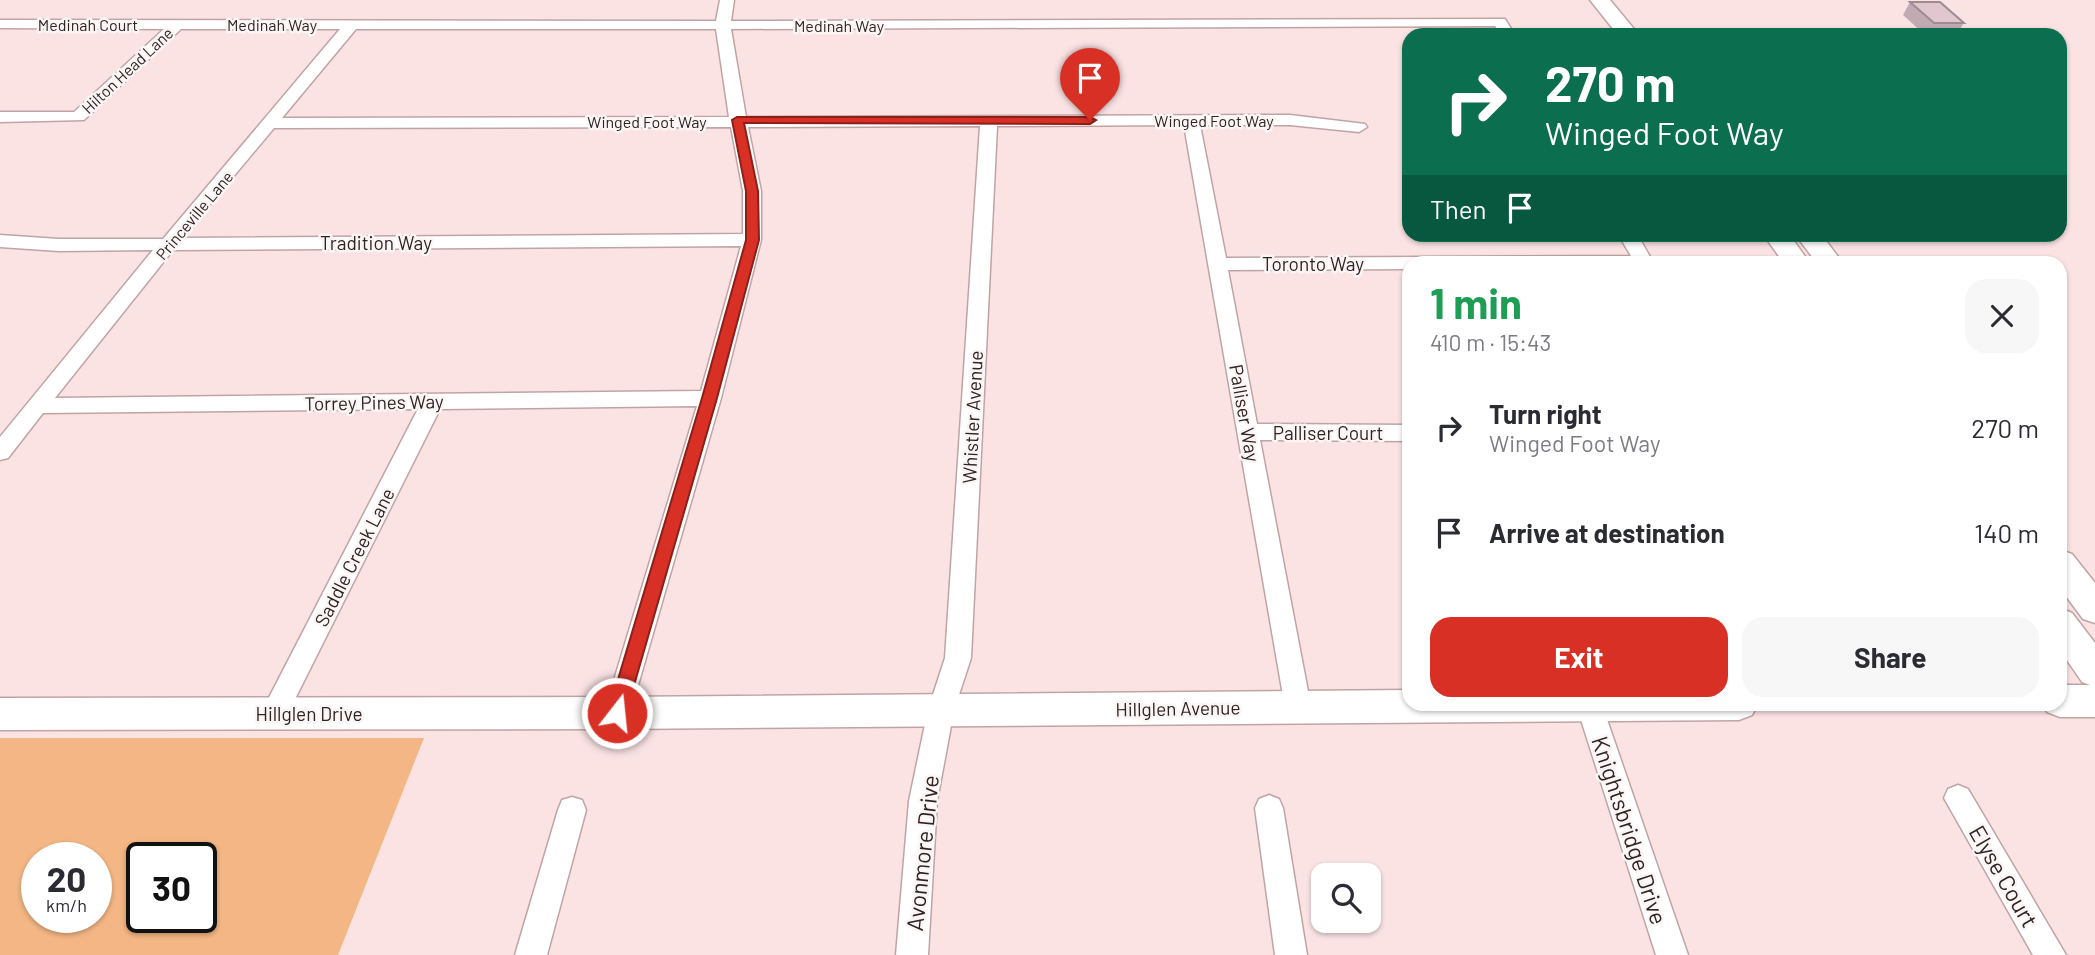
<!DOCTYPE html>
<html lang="en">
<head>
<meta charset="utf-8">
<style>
  :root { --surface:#fff; --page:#f7f7f7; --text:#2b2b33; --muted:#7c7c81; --accent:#d93025 }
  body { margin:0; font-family:Barlow,sans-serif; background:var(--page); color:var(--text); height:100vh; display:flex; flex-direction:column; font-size:26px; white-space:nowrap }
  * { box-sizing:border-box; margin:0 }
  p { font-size:23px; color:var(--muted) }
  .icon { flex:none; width:38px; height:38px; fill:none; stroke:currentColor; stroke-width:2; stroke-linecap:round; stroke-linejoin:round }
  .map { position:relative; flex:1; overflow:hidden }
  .panel { position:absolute; left:1402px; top:256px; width:665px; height:455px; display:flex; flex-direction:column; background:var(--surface); border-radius:21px; box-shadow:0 2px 5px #0004 }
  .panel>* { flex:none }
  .top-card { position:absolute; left:1402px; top:28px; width:665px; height:214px; border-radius:21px; box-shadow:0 2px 5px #0004; background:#0b6e4f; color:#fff; overflow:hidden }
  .controls { position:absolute; left:1311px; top:863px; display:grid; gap:14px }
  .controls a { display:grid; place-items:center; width:70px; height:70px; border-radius:14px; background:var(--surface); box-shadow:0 2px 5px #0004; font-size:35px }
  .speed { position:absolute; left:21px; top:842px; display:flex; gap:14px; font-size:35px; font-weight:700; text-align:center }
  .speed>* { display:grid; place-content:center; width:91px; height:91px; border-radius:50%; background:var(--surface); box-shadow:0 2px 5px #0004; line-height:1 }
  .speed small { font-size:18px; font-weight:400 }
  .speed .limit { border:4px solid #111; border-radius:10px; background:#fff; color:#111 }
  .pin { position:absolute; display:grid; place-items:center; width:60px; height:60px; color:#fff; margin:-72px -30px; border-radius:50% 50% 50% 0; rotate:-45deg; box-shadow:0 0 7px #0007 }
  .pin .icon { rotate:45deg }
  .me { position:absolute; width:77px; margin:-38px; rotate:16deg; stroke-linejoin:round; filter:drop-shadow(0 0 5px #0008) }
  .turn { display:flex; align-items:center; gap:24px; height:147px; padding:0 28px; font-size:32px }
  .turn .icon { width:91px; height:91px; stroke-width:2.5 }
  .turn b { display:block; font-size:49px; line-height:60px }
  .then { display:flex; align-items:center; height:66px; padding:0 28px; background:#0003; gap:14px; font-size:26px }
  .round { display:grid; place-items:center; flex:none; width:74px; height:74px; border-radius:21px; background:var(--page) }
  .head { display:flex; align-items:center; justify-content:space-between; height:119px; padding:0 28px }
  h1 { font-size:42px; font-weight:700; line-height:52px; color:#1e9e55 }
  .action { display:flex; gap:14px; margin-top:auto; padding:14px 28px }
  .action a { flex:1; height:80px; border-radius:21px; background:var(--accent); color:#fff; font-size:28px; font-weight:700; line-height:80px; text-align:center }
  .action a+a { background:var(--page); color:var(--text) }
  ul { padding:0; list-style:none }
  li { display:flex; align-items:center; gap:21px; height:105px; padding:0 28px }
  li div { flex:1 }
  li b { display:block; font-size:26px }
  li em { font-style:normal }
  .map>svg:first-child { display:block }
  .green { fill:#f4b684; fill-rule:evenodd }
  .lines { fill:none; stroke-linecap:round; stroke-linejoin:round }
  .street-casing { stroke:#c0a4a5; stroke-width:3 }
  .secondary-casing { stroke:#c0a4a5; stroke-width:3 }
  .street { fill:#fff; fill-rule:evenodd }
  .secondary { fill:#fff; fill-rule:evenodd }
  .wall { fill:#c2aab3 }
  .building { fill:#e1c6d0; stroke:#9e8b92; stroke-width:2 }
  .route { fill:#d93025; stroke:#8d1f18; stroke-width:2 }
  .labels { text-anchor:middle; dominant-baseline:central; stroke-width:5; stroke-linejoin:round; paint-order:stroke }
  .far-street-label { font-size:16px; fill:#2f2424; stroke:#fcf5f5 }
  .street-label { font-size:19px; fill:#2f2424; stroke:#fcf5f5 }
  .near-street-label { font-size:23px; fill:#2f2424; stroke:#fcf5f5 }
</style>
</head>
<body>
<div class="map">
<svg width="2095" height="955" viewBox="0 0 2095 955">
  <rect width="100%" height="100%" fill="#fbe3e4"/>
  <path class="green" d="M0,738H424L338,955H0ZM37,858H96V917H37ZM142,858H201V917H142Z"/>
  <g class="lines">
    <defs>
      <path id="street" d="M720,0H734L731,21L1505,19L1515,35H1501L1495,26L731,29L746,117L1290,115L1365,124L1367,127L1359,132L1290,125H1200L1226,258L1631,256L1618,234H1637L1653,262H1409V269L1228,270L1257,424L1409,425V441L1260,440L1311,707L1307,715L1298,719L1289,715L1285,707L1184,125L997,126L971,658L954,710L937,801L928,955H896L909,801L928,710L945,658L980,126L748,127L761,191V240L721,398L630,713L627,721L617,725L607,721L604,713L697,406L440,409L284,721L274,725L264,721L261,713L418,409L43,413L8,458L0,460V437L153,250L59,251L0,247V235L59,239H163L340,29H181L84,120L0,122V112H74L164,29L0,28V20L716,21ZM356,29H716L729,117L282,118ZM731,127L743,191V234L182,238L274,128ZM741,246L701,391L55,398L173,250Z
        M1576,704L1602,705L1688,955H1656Z
        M1958,785L1968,789L2066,955H2033L1944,798L1948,789Z
        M1269,795L1279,799L1283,808L1307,955H1275L1255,808L1259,799Z
        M572,797L582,800L586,810L547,955H515L558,810L562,800Z"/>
      <path id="secondary" d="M1590,0H1610L1639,35H1618Z
        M1763,234H1789L1809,262H1783Z
        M1795,234H1821L1842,262H1816Z
        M2060,550L2072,554L2095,583V623L2083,619L2060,588Z
        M2060,608L2072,613L2095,643V717H2060L2047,712L2043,704H2060V685H2090L2082,682L2060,650Z
        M1409,690V704H1758L1752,715L1739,720L617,729L0,730V698L617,697Z"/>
    </defs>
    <use href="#street" class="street-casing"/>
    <use href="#secondary" class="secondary-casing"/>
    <use href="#street" class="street"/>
    <use href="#secondary" class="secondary"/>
  </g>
  <path class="wall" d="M1910,2L1964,23L1956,35H1925L1903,15Z"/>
  <path class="building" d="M1910,2H1940L1964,23H1934Z"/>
  <path class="route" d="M737,117H1090L1096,120L1090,124L744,123L758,191L759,240L717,398L626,713L624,718L617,721L610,718L608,713L702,398L746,240V191L732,120Z"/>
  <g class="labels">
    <g class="far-street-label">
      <text x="88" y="24">Medinah Court</text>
      <text x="272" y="24">Medinah Way</text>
      <text x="839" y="25">Medinah Way</text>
      <text transform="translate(127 70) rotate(-43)">Hilton Head Lane</text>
      <text x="1214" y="120">Winged Foot Way</text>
      <text x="647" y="121">Winged Foot Way</text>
      <text transform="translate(194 215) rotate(-50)">Princeville Lane</text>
    </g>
    <g class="street-label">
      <text x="376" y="242">Tradition Way</text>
      <text x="1313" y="263">Toronto Way</text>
      <text transform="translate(374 402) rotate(-1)">Torrey Pines Way</text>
      <text transform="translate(1245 413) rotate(80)">Palliser Way</text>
      <text transform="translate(972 417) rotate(-87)">Whistler Avenue</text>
      <text x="1328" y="432">Palliser Court</text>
      <text transform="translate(354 557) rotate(-63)">Saddle Creek Lane</text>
      <text transform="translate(1178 708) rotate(-1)">Hillglen Avenue</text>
      <text x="309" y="713">Hillglen Drive</text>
    </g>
    <g class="near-street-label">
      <text transform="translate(1630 830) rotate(72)">Knightsbridge Drive</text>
      <text transform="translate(922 853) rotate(-84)">Avonmore Drive</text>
      <text transform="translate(2004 876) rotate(60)">Elyse Court</text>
    </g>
  </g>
</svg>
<div class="controls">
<a><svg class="icon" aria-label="search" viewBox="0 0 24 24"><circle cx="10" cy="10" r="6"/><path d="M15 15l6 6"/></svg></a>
</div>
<div class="speed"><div>20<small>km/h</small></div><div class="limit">30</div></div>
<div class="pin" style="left:1090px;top:120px;background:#d93025"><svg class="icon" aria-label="arrive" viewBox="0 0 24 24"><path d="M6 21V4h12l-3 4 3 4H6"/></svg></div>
<svg class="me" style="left:617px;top:713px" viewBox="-20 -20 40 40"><circle r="17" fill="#d93025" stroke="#fff" stroke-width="3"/><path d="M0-11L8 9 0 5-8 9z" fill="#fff"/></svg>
<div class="top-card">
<div class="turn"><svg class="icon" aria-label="right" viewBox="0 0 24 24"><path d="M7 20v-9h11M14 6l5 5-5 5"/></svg><div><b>270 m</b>Winged Foot Way</div></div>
<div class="then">Then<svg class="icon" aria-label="arrive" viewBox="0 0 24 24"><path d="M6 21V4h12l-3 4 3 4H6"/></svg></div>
</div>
<section class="panel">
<div class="head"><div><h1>1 min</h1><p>410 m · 15:43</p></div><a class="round"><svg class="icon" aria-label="close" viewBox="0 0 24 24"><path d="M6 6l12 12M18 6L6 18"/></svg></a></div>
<ul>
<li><svg class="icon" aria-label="right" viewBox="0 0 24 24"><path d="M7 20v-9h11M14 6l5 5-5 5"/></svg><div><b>Turn right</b><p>Winged Foot Way</p></div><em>270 m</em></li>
<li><svg class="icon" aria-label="arrive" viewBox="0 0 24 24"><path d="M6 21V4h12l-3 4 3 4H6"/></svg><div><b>Arrive at destination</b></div><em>140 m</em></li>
</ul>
<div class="action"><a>Exit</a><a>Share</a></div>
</section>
</div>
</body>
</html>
